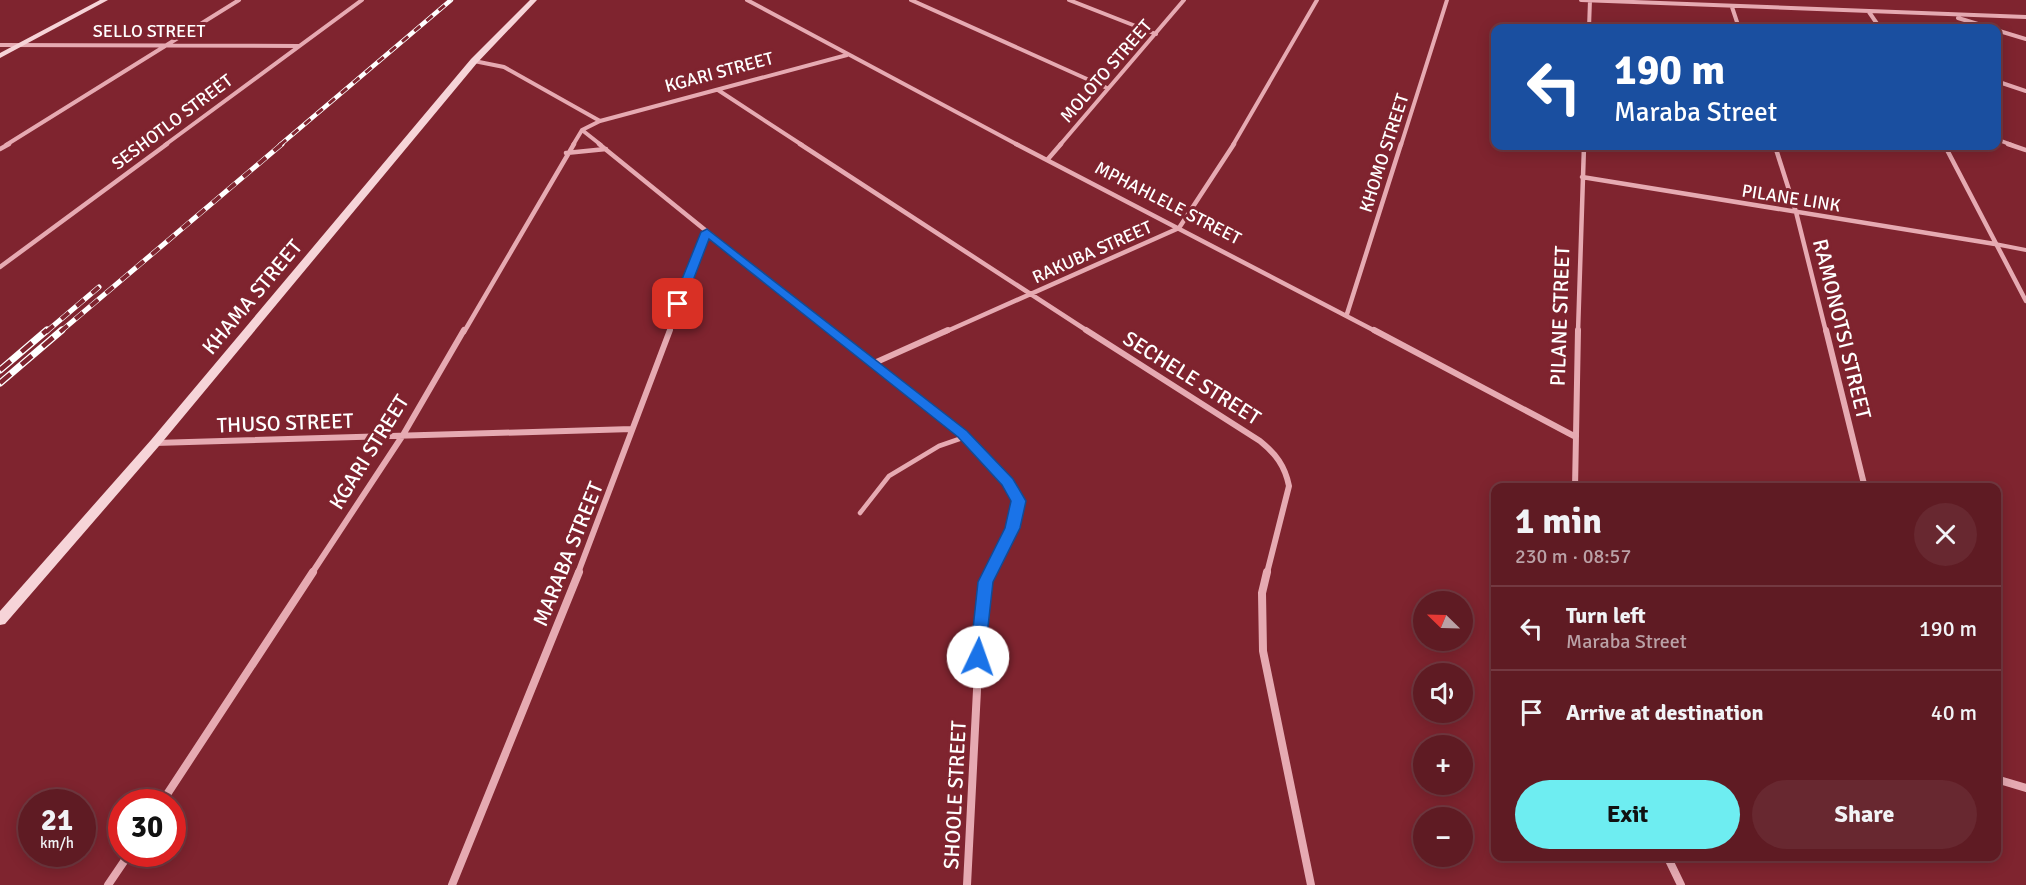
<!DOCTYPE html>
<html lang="en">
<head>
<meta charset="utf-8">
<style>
  :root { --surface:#5f1b23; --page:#682830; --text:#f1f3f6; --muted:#baa1a6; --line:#733941; --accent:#6eedf1 }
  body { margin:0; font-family:Signika,sans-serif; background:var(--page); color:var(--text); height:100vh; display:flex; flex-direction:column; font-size:22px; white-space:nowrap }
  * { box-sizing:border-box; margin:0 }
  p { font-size:20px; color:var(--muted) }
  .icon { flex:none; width:33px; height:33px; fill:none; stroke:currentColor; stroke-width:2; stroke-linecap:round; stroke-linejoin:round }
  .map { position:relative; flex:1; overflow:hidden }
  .details { position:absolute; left:1491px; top:483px; width:510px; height:378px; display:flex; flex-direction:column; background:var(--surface); border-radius:12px; box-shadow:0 3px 15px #0003,0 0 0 2px var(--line) }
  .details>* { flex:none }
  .guide { position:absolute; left:1491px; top:24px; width:510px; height:126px; border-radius:12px; box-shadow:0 3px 15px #0003,0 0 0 2px var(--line); background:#1a4fa0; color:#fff; overflow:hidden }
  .needle { width:39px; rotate:293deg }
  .fabs { position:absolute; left:1413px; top:591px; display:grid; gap:12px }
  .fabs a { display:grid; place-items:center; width:60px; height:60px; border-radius:50%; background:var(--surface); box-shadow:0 3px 15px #0003,0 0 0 2px var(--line); font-size:30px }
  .speed { position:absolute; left:18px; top:789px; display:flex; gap:12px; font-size:30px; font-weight:700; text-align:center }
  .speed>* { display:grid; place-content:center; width:78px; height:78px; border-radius:50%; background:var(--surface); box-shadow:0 3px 15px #0003,0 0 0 2px var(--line); line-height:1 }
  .speed small { font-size:15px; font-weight:400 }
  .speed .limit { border:9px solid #d22; background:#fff; color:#111 }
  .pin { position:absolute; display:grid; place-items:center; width:51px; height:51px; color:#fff; margin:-26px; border-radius:12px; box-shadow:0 3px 9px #0006 }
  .me { position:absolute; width:66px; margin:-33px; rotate:3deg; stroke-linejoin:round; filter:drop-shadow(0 0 4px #0008) }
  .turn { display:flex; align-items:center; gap:21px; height:126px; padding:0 24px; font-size:27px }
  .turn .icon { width:78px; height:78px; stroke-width:2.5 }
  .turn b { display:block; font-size:42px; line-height:51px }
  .round { display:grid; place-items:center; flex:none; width:63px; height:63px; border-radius:32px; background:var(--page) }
  .headline { display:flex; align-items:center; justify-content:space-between; height:102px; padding:0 24px }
  h1 { font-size:36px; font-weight:700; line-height:45px }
  .action { display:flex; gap:12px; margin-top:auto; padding:12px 24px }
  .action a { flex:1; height:69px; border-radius:36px; background:var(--accent); color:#111; font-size:24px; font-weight:700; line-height:69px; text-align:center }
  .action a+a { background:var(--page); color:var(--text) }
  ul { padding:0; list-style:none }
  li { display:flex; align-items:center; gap:18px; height:84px; padding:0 24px; border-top:2px solid var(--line) }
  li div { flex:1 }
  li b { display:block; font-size:22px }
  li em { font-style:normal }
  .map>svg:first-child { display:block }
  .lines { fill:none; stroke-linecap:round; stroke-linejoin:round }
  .lane-far1 { stroke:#e6aab2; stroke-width:4 }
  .lane { stroke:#e6aab2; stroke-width:4.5 }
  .street-far3 { stroke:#e6aab2; stroke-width:4 }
  .street-far2 { stroke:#e6aab2; stroke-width:4.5 }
  .street-far1 { stroke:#e6aab2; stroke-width:6 }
  .street { stroke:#e6aab2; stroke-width:8 }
  .secondary { fill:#f6d4d8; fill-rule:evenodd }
  .rail-far2-casing { stroke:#fff; stroke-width:4.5 }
  .rail-far1-casing { stroke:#fff; stroke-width:5 }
  .rail-casing { stroke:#fff; stroke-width:7 }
  .rail-far2 { stroke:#7f242f; stroke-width:3; stroke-dasharray:8; stroke-linecap:butt }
  .rail-far1 { stroke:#7f242f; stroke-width:4; stroke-dasharray:10; stroke-linecap:butt }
  .rail { stroke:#7f242f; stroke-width:4.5; stroke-dasharray:14; stroke-linecap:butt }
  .route { fill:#1a73e8; stroke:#114b97; stroke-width:1.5 }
  .labels { text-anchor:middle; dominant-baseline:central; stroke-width:6; stroke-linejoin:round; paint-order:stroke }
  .far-street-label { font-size:18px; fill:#fff; stroke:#7f242f }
  .street-label { font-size:21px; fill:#fff; stroke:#7f242f }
</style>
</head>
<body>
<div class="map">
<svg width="2026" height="885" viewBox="0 0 2026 885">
  <rect width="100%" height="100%" fill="#7f242f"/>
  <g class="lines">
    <path class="lane-far1" d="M1995,244L2026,250"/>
    <path class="lane" d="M860,513L889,476L939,446L965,437"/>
    <path class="street-far3" d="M747,0L1018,145
      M911,0L1107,88
      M1069,0L1156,34
      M1581,0L2026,17
      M1732,7L1739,28
      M1869,12L1880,28
      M1958,18L1991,28
      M1589,28L1590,0
      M1996,30L2026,39
      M0,45L299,46
      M474,61L504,67L600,121
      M1996,81L2026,91
      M718,90L802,145
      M582,130L601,145
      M1996,139L2012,145
      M6,145L239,0
      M165,145L362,0
      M573,145L582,130L600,121L847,55
      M1060,145L1184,0
      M1233,145L1317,0
      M1401,145L1447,0"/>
    <path class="street-far2" d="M599,144L831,332
      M800,144L1089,332
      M1016,144L1377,332
      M2008,144L2026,150
      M1775,146L1796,212L1826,332
      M1945,146L2026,301
      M0,149L9,144
      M566,153L606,149
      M1048,159L1061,144
      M1582,177L1995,244
      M0,267L167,144
      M1347,314L1401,144
      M464,332L574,144
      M669,332L707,232
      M945,332L1179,228L1234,144
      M1578,332L1584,146"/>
    <path class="street-far1" d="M829,330C896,384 971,427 1018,501L1012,528L989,573
      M1086,330L1260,441C1276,454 1285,466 1289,486L1267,573
      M1374,330L1574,436
      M1826,330L1865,488
      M872,364L948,330
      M155,443L632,429
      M1575,488L1578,330
      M312,573L403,435L464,330
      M578,573L670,330"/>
    <path class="street" d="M1267,572L1262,593L1263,651L1311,885
      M1996,779L2026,788
      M162,802L313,572
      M1667,856L1681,885
      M108,885L129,854
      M452,885L579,572
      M967,885L981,612L985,582L990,572"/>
    <path class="secondary" d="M100,0H108L0,58V53Z
      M530,0H537L477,63L159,446L5,624L0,625V611L151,440L471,59Z"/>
    <defs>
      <path id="rail-far2" d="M280,145L451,0"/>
      <path id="rail-far1" d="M46,332L99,287
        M60,332L282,144"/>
      <path id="rail" d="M0,370L47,330
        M0,383L62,330"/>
    </defs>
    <use href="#rail-far2" class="rail-far2-casing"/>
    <use href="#rail-far1" class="rail-far1-casing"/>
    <use href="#rail" class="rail-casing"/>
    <use href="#rail-far2" class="rail-far2"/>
    <use href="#rail-far1" class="rail-far1"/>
    <use href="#rail" class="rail"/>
  </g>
  <path class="route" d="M707,229L967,431L1013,479L1026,501L1020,528L993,582L984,662H972L970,657L978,582L1005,528L1011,501L1002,485L958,437L709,239L684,304L674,307L672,304L701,232Z"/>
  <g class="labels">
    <g class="far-street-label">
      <text x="149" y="31">SELLO STREET</text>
      <text transform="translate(1106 71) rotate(-49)">MOLOTO STREET</text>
      <text transform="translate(719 72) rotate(-15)">KGARI STREET</text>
      <text transform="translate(172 122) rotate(-37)">SESHOTLO STREET</text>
      <text transform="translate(1384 153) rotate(-72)">KHOMO STREET</text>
      <text transform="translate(1791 198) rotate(9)">PILANE LINK</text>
      <text transform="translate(1168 203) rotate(27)">MPHAHLELE STREET</text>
      <text transform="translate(1092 252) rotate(-24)">RAKUBA STREET</text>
    </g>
    <g class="street-label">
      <text transform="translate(252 297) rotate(-50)">KHAMA STREET</text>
      <text transform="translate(1560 316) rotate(-88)">PILANE STREET</text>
      <text transform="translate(1842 329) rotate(76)">RAMONOTSI STREET</text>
      <text transform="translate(1192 378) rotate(32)">SECHELE STREET</text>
      <text transform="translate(285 423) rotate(-2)">THUSO STREET</text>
      <text transform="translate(369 452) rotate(-58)">KGARI STREET</text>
      <text transform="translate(568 554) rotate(-68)">MARABA STREET</text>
      <text transform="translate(955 795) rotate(-87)">SHOOLE STREET</text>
    </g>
  </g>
</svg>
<div class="fabs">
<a><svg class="needle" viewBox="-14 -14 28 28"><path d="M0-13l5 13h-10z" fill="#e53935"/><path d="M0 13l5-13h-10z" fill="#baa1a6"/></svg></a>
<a><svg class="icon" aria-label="sound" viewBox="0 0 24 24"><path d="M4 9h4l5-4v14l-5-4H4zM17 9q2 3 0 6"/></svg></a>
<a>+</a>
<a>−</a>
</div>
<div class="speed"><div>21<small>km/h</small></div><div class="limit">30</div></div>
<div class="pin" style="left:678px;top:304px;background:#d93025"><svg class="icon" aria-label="arrive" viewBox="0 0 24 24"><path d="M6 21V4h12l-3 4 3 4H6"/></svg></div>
<svg class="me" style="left:978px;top:657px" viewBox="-20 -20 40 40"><circle r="19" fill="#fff"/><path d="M0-13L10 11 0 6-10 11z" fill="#1a73e8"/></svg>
<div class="guide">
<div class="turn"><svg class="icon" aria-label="left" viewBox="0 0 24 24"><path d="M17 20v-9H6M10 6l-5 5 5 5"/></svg><div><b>190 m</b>Maraba Street</div></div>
</div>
<section class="details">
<div class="headline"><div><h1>1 min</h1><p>230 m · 08:57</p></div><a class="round"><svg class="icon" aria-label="close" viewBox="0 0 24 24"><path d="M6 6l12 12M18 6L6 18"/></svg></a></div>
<ul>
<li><svg class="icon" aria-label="left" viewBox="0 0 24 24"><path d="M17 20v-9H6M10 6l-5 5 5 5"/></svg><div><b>Turn left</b><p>Maraba Street</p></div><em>190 m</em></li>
<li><svg class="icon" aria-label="arrive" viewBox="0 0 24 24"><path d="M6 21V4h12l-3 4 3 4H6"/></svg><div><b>Arrive at destination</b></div><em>40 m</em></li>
</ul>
<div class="action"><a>Exit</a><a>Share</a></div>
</section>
</div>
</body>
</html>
